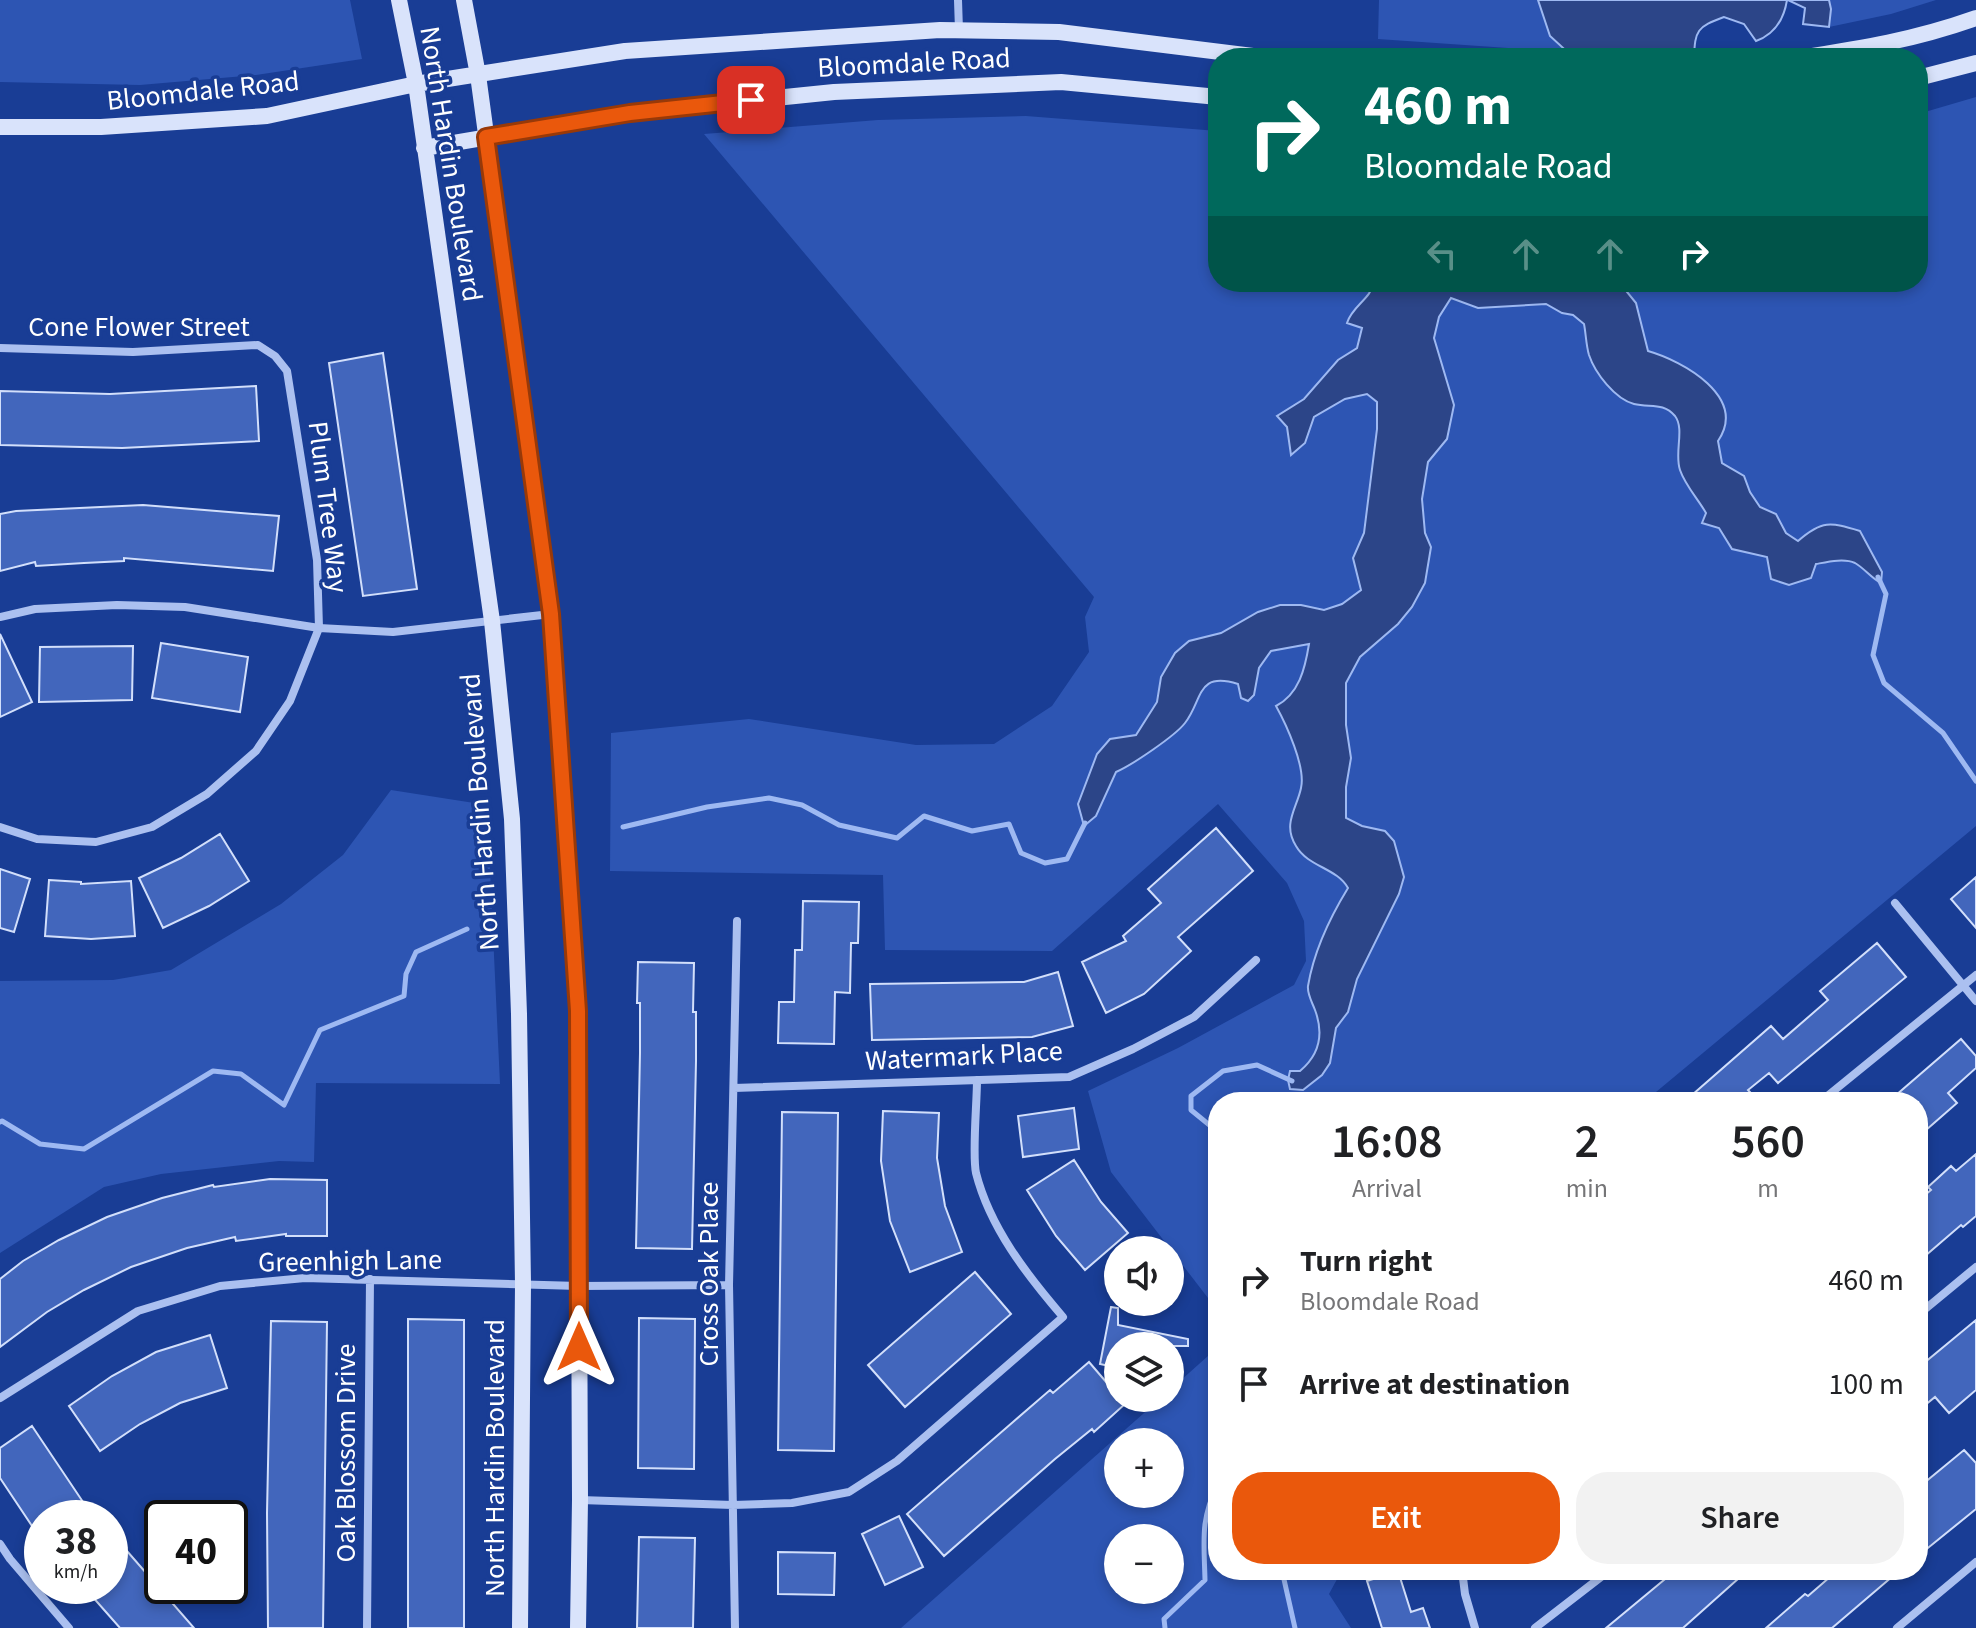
<!DOCTYPE html>
<html lang="en">
<head>
<meta charset="utf-8">
<style>
  :root { --surface:#fff; --page:#f2f2f2; --text:#202124; --muted:#757577; --accent:#ea580c }
  body { margin:0; font-family:"Source Sans 3",sans-serif; background:var(--page); color:var(--text); height:100vh; display:flex; flex-direction:column; font-size:30px; white-space:nowrap }
  * { box-sizing:border-box; margin:0 }
  p { font-size:26px; color:var(--muted) }
  .icon { flex:none; width:44px; height:44px; fill:none; stroke:currentColor; stroke-width:2; stroke-linecap:round; stroke-linejoin:round }
  .map { position:relative; flex:1; overflow:hidden }
  .sheet { position:absolute; left:1208px; top:1092px; width:720px; height:488px; display:flex; flex-direction:column; background:var(--surface); border-radius:32px; box-shadow:0 4px 12px #0003 }
  .sheet>* { flex:none }
  .guide { position:absolute; left:1208px; top:48px; width:720px; height:244px; border-radius:32px; box-shadow:0 4px 12px #0003; background:#00695c; color:#fff; overflow:hidden }
  .controls { position:absolute; left:1104px; top:1236px; display:grid; gap:16px }
  .controls a { display:grid; place-items:center; width:80px; height:80px; border-radius:50%; background:var(--surface); box-shadow:0 4px 12px #0003; font-size:40px }
  .speed { position:absolute; left:24px; top:1500px; display:flex; gap:16px; font-size:40px; font-weight:700; text-align:center }
  .speed>* { display:grid; place-content:center; width:104px; height:104px; border-radius:50%; background:var(--surface); box-shadow:0 4px 12px #0003; line-height:1 }
  .speed small { font-size:20px; font-weight:400 }
  .speed .limit { border:4px solid #111; border-radius:12px; background:#fff; color:#111 }
  .pin { position:absolute; display:grid; place-items:center; width:68px; height:68px; color:#fff; margin:-34px; border-radius:16px; box-shadow:0 4px 12px #0006 }
  .me { position:absolute; width:88px; margin:-44px; rotate:0deg; stroke-linejoin:round; filter:drop-shadow(0 0 6px #0008) }
  .turn { display:flex; align-items:center; gap:28px; height:168px; padding:0 24px; font-size:36px }
  .turn .icon { width:104px; height:104px; stroke-width:2.5 }
  .turn b { display:block; font-size:56px; line-height:68px }
  .lanes { display:flex; align-items:center; height:76px; padding:0 24px; background:#0003; justify-content:center; gap:40px; direction:ltr }
  .lanes .off { opacity:.35 }
  .eta { display:flex; justify-content:space-evenly; align-items:center; height:136px; text-align:center }
  .eta b { font-size:48px; font-weight:600; line-height:56px }
  .cta { display:flex; gap:16px; margin-top:auto; padding:16px 24px }
  .cta a { flex:1; height:92px; border-radius:32px; background:var(--accent); color:#fff; font-size:32px; font-weight:600; line-height:92px; text-align:center }
  .cta a+a { background:var(--page); color:var(--text) }
  ul { padding:0; list-style:none }
  li { display:flex; align-items:center; gap:24px; height:104px; padding:0 24px }
  li div { flex:1 }
  li b { display:block; font-size:30px }
  li em { font-style:normal }
  .map>svg:first-child { display:block }
  .green { fill:#2d55b3; fill-rule:evenodd }
  .water { fill:#2c4588; stroke:#9eb9f2; stroke-width:2 }
  .lines { fill:none; stroke-linecap:round; stroke-linejoin:round }
  .stream { stroke:#9eb9f2; stroke-width:5 }
  .building { fill:#4266bc; stroke:#d2dffb; stroke-width:2 }
  .street { stroke:#abc0f0; stroke-width:8 }
  .secondary { stroke:#d9e3fb; stroke-width:16 }
  .route-casing { stroke:#983908; stroke-width:20 }
  .route { stroke:#ea580c; stroke-width:14 }
  .labels { text-anchor:middle; dominant-baseline:central; stroke-width:7; stroke-linejoin:round; paint-order:stroke }
  .street-label { font-size:28px; fill:#fff; stroke:#193d95 }
</style>
</head>
<body>
<div class="map">
<svg width="1976" height="1628" viewBox="0 0 1976 1628">
  <rect width="100%" height="100%" fill="#193d95"/>
  <path class="green" d="M0,0H350L362,59L256,75L140,85L0,82Z
    M1379,0H1538L1550,36L1567,52L1378,39Z
    M1829,0H1936L1891,14L1829,27L1831,9Z
    M1976,97V826L1644,1102H1218V1311L1111,1172L1088,1091L1178,1048L1294,985L1306,961L1304,921L1287,883L1218,804L1052,951L885,950L883,875L610,871L611,733L749,719L916,745L994,744L1052,706L1089,652L1085,617L1094,597L704,134L878,120L1026,116L1218,131V282H1918V114Z
    M391,790L487,805L500,1084L316,1083L314,1162L279,1161L161,1174L104,1187L0,1253V981L113,980L171,970L281,904L343,855Z
    M1218,1347V1570H1342L1329,1594L1351,1628H901L1161,1398H1170V1390ZM1118,1442H1170V1494H1118ZM1118,1538H1170V1590H1118Z"/>
  <path class="water" d="M1538,0H1787C1784,19 1775,34 1756,41L1744,24L1724,17C1697,27 1695,30 1694,58H1574L1550,36Z
    M1788,0H1829L1831,9L1829,27L1803,24L1805,8Z
    M1374,282H1619L1636,303L1648,351C1683,361 1748,397 1718,441L1722,463L1744,476L1750,492L1760,507L1776,514L1786,533L1798,541C1822,520 1830,522 1860,531L1882,572L1881,583C1871,578 1864,568 1855,563C1844,558 1827,562 1816,564L1811,578L1789,585L1771,579L1767,557L1732,549L1719,528L1702,523L1706,513C1698,499 1685,485 1680,470C1674,453 1685,429 1675,416C1663,402 1650,408 1634,404C1615,399 1595,373 1589,355C1586,345 1586,334 1584,324L1573,315L1562,313L1546,304L1478,308L1451,298L1439,317L1434,338L1454,405L1447,439L1428,462L1422,499L1425,533L1431,547L1425,583L1412,607L1398,624L1360,657L1346,683V725L1351,758L1346,787V818L1362,826L1385,831L1394,841L1404,877L1399,894L1357,979L1348,1012L1336,1028L1330,1063L1322,1075L1303,1090L1290,1089L1288,1080L1290,1071H1300C1319,1055 1324,1034 1315,1010C1312,1002 1307,994 1308,986C1314,950 1329,919 1348,888C1337,868 1308,867 1296,846C1282,824 1297,808 1301,788C1306,767 1286,724 1276,706C1299,694 1305,669 1309,644L1271,651L1259,668L1254,695L1248,701L1241,698L1238,684C1196,671 1203,700 1185,723C1175,736 1132,765 1116,772L1096,816L1084,826L1078,804L1097,754L1110,739L1136,735L1157,702L1161,677L1175,653L1189,641L1221,633L1258,612L1280,605H1301L1324,610L1342,604L1361,590L1353,558L1364,533L1377,429V402L1367,394L1345,399L1314,417L1305,443L1291,455L1287,427L1277,416L1304,399L1338,360L1357,348L1362,328L1347,323C1352,306 1371,299 1374,282Z"/>
  <g class="lines">
    <path class="stream" d="M1878,577L1886,594L1873,655L1884,683L1943,733L1976,781
      M623,827L707,807L769,798L802,805L839,825L897,838L924,816L972,831L1009,824L1021,853L1045,863L1067,859L1085,823
      M0,1122L2,1121L40,1144L84,1149L213,1071L241,1074L284,1105L320,1030L404,996L406,974L416,952L467,929
      M1218,1132L1191,1110V1096L1223,1071L1257,1065L1292,1081
      M1285,1570L1283,1575L1295,1628
      M1165,1628L1164,1619L1205,1580C1204,1539 1200,1521 1218,1483"/>
  </g>
  <path class="building" d="M383,353L417,589L363,596L329,363Z
    M256,386L259,441L122,448L0,445V391L110,394Z
    M143,505L279,516L273,571L124,558V561L84,563L36,566L35,562L0,571V514L16,511Z
    M0,634L32,702L0,717Z
    M161,643L248,657L240,712L152,698Z
    M133,646L132,700L39,702L40,647Z
    M1216,828L1253,871L1178,937L1191,951L1144,994L1106,1013L1082,962L1126,941L1123,936L1161,903L1148,889Z
    M220,834L249,881L209,906L163,928L139,878L181,858Z
    M0,869L30,879L14,932L0,928Z
    M1976,877V928L1951,899Z
    M49,880L81,882V884L131,881L135,936L91,939L45,936Z
    M803,901L859,902L858,943H851L850,993L835,992L834,1044L778,1043L779,1002H794L795,950H802Z
    M1877,943L1906,977L1778,1083L1769,1073L1748,1090L1759,1102H1684L1771,1026L1783,1039L1828,1000L1820,991Z
    M638,962L694,963L693,1012H696V1061L692,1249L636,1248L640,1053V1003H637Z
    M1058,972L1073,1026L1032,1037L872,1040L870,984L1024,982Z
    M1961,1039L1976,1056V1068L1948,1093L1957,1103L1918,1137V1102H1888Z
    M1074,1108L1079,1149L1023,1157L1018,1116Z
    M883,1111L939,1113L937,1158L945,1206L962,1252L910,1272L890,1221L881,1161Z
    M782,1112L838,1113L834,1451L778,1450Z
    M1976,1154V1216L1963,1227L1961,1225L1918,1262V1201L1931,1190L1928,1187L1951,1166L1956,1171Z
    M1074,1160L1101,1202L1128,1233L1085,1270L1056,1236L1027,1190Z
    M270,1179L327,1180V1236H286V1234L236,1241L235,1237L187,1248L131,1267L84,1290L47,1312L0,1347V1279L23,1261L59,1240L107,1217L162,1198L213,1185L214,1187Z
    M975,1272L1011,1314L905,1407L868,1365Z
    M1111,1307L1118,1308V1325L1188,1339V1346H1118V1368L1100,1364Z
    M639,1318L695,1319L694,1469L638,1468Z
    M408,1319L464,1320V1628H408Z
    M1976,1320V1390L1949,1413L1935,1397L1918,1411V1368Z
    M271,1321L327,1322L323,1628H268L267,1513Z
    M210,1335L227,1388L180,1403L140,1424L100,1451L69,1406L112,1376L156,1352Z
    M1089,1362L1125,1404L1094,1432L1092,1429L1055,1459L944,1556L907,1514L1013,1422L1050,1390L1053,1393Z
    M32,1426L83,1502L97,1518H42V1541L0,1478V1448Z
    M1964,1450L1976,1463V1509L1918,1556V1488Z
    M899,1516L923,1567L885,1585L862,1534Z
    M110,1533L120,1543L194,1628H120L83,1586H110Z
    M639,1537L695,1538L693,1628H637Z
    M778,1552L835,1553L834,1595L778,1594Z
    M1676,1570H1748L1683,1628H1606Z
    M1838,1570H1900L1832,1628H1766L1805,1594L1808,1596Z
    M1398,1571L1411,1612L1423,1608L1430,1628H1382L1367,1581Z"/>
  <g class="lines">
    <path class="street" d="M958,0L959,30
      M0,348L133,352L258,345L275,356L287,371L317,560L319,628L290,701L256,751L207,794L152,827L96,842L37,839L0,827
      M0,617L35,609L117,605L185,607L319,628L393,632L551,614
      M1895,903L1976,1001
      M734,1088L1069,1077L1133,1049L1194,1017L1256,960
      M1820,1102L1976,975
      M1918,1315L1976,1267
      M0,1398L138,1311L220,1286L305,1278L579,1286L729,1285
      M580,1500L733,1505L792,1503L849,1492L897,1461L1063,1317C1027,1275 990,1228 976,1173C972,1154 977,1103 977,1080
      M0,1544L10,1559L69,1628
      M1462,1570L1465,1594L1475,1628
      M367,1628L370,1279
      M735,1628L729,1285L737,921
      M1535,1628L1610,1570
      M1897,1628L1976,1562"/>
    <path class="secondary" d="M399,0L416,84L492,621L512,819L519,1014L523,1284L520,1628
      M464,0L478,75L551,614L578,1011L580,1500L578,1628
      M1799,58C1863,48 1914,40 1976,18
      M1918,78L1976,63
      M0,127H101L267,116L416,84L625,51L940,30L1059,32L1269,58
      M424,148L630,113L834,92L1061,82L1218,97"/>
  </g>
  <g class="lines">
    <defs>
      <path id="route" d="M579,1347L578,1011L551,614L486,137L630,113L751,100"/>
    </defs>
    <use href="#route" class="route-casing"/>
    <use href="#route" class="route"/>
  </g>
  <g class="labels">
    <g class="street-label">
      <text transform="translate(914 63) rotate(-3)">Bloomdale Road</text>
      <text transform="translate(203 91) rotate(-6)">Bloomdale Road</text>
      <text transform="translate(451 164) rotate(81)">North Hardin Boulevard</text>
      <text x="139" y="327">Cone Flower Street</text>
      <text transform="translate(328 507) rotate(83)">Plum Tree Way</text>
      <text transform="translate(480 812) rotate(-94)">North Hardin Boulevard</text>
      <text transform="translate(964 1056) rotate(-3)">Watermark Place</text>
      <text transform="translate(350 1261) rotate(-1)">Greenhigh Lane</text>
      <text transform="translate(709 1274) rotate(-90)">Cross Oak Place</text>
      <text transform="translate(346 1453) rotate(-90)">Oak Blossom Drive</text>
      <text transform="translate(495 1458) rotate(-90)">North Hardin Boulevard</text>
    </g>
  </g>
</svg>
<div class="controls">
<a><svg class="icon" aria-label="sound" viewBox="0 0 24 24"><path d="M4 9h4l5-4v14l-5-4H4zM17 9q2 3 0 6"/></svg></a>
<a><svg class="icon" aria-label="layers" viewBox="0 0 24 24"><path d="M12 4l9 5-9 5-9-5zM3 14l9 5 9-5"/></svg></a>
<a>+</a>
<a>−</a>
</div>
<div class="speed"><div>38<small>km/h</small></div><div class="limit">40</div></div>
<div class="pin" style="left:751px;top:100px;background:#d93025"><svg class="icon" aria-label="arrive" viewBox="0 0 24 24"><path d="M6 21V4h12l-3 4 3 4H6"/></svg></div>
<svg class="me" style="left:579px;top:1347px" viewBox="-20 -20 40 40"><path d="M0-17L14 15 0 8-14 15z" fill="#ea580c" stroke="#fff" stroke-width="4"/></svg>
<div class="guide">
<div class="turn"><svg class="icon" aria-label="right" viewBox="0 0 24 24"><path d="M7 20v-9h11M14 6l5 5-5 5"/></svg><div><b>460 m</b>Bloomdale Road</div></div>
<div class="lanes"><svg class="icon off" aria-label="left" viewBox="0 0 24 24"><path d="M17 20v-9H6M10 6l-5 5 5 5"/></svg><svg class="icon off" aria-label="ahead" viewBox="0 0 24 24"><path d="M12 20V5M6 11l6-6 6 6"/></svg><svg class="icon off" aria-label="ahead" viewBox="0 0 24 24"><path d="M12 20V5M6 11l6-6 6 6"/></svg><svg class="icon" aria-label="right" viewBox="0 0 24 24"><path d="M7 20v-9h11M14 6l5 5-5 5"/></svg></div>
</div>
<section class="sheet">
<div class="eta">
<div><b>16:08</b><p>Arrival</p></div>
<div><b>2</b><p>min</p></div>
<div><b>560</b><p>m</p></div>
</div>
<ul>
<li><svg class="icon" aria-label="right" viewBox="0 0 24 24"><path d="M7 20v-9h11M14 6l5 5-5 5"/></svg><div><b>Turn right</b><p>Bloomdale Road</p></div><em>460 m</em></li>
<li><svg class="icon" aria-label="arrive" viewBox="0 0 24 24"><path d="M6 21V4h12l-3 4 3 4H6"/></svg><div><b>Arrive at destination</b></div><em>100 m</em></li>
</ul>
<div class="cta"><a>Exit</a><a>Share</a></div>
</section>
</div>
</body>
</html>
